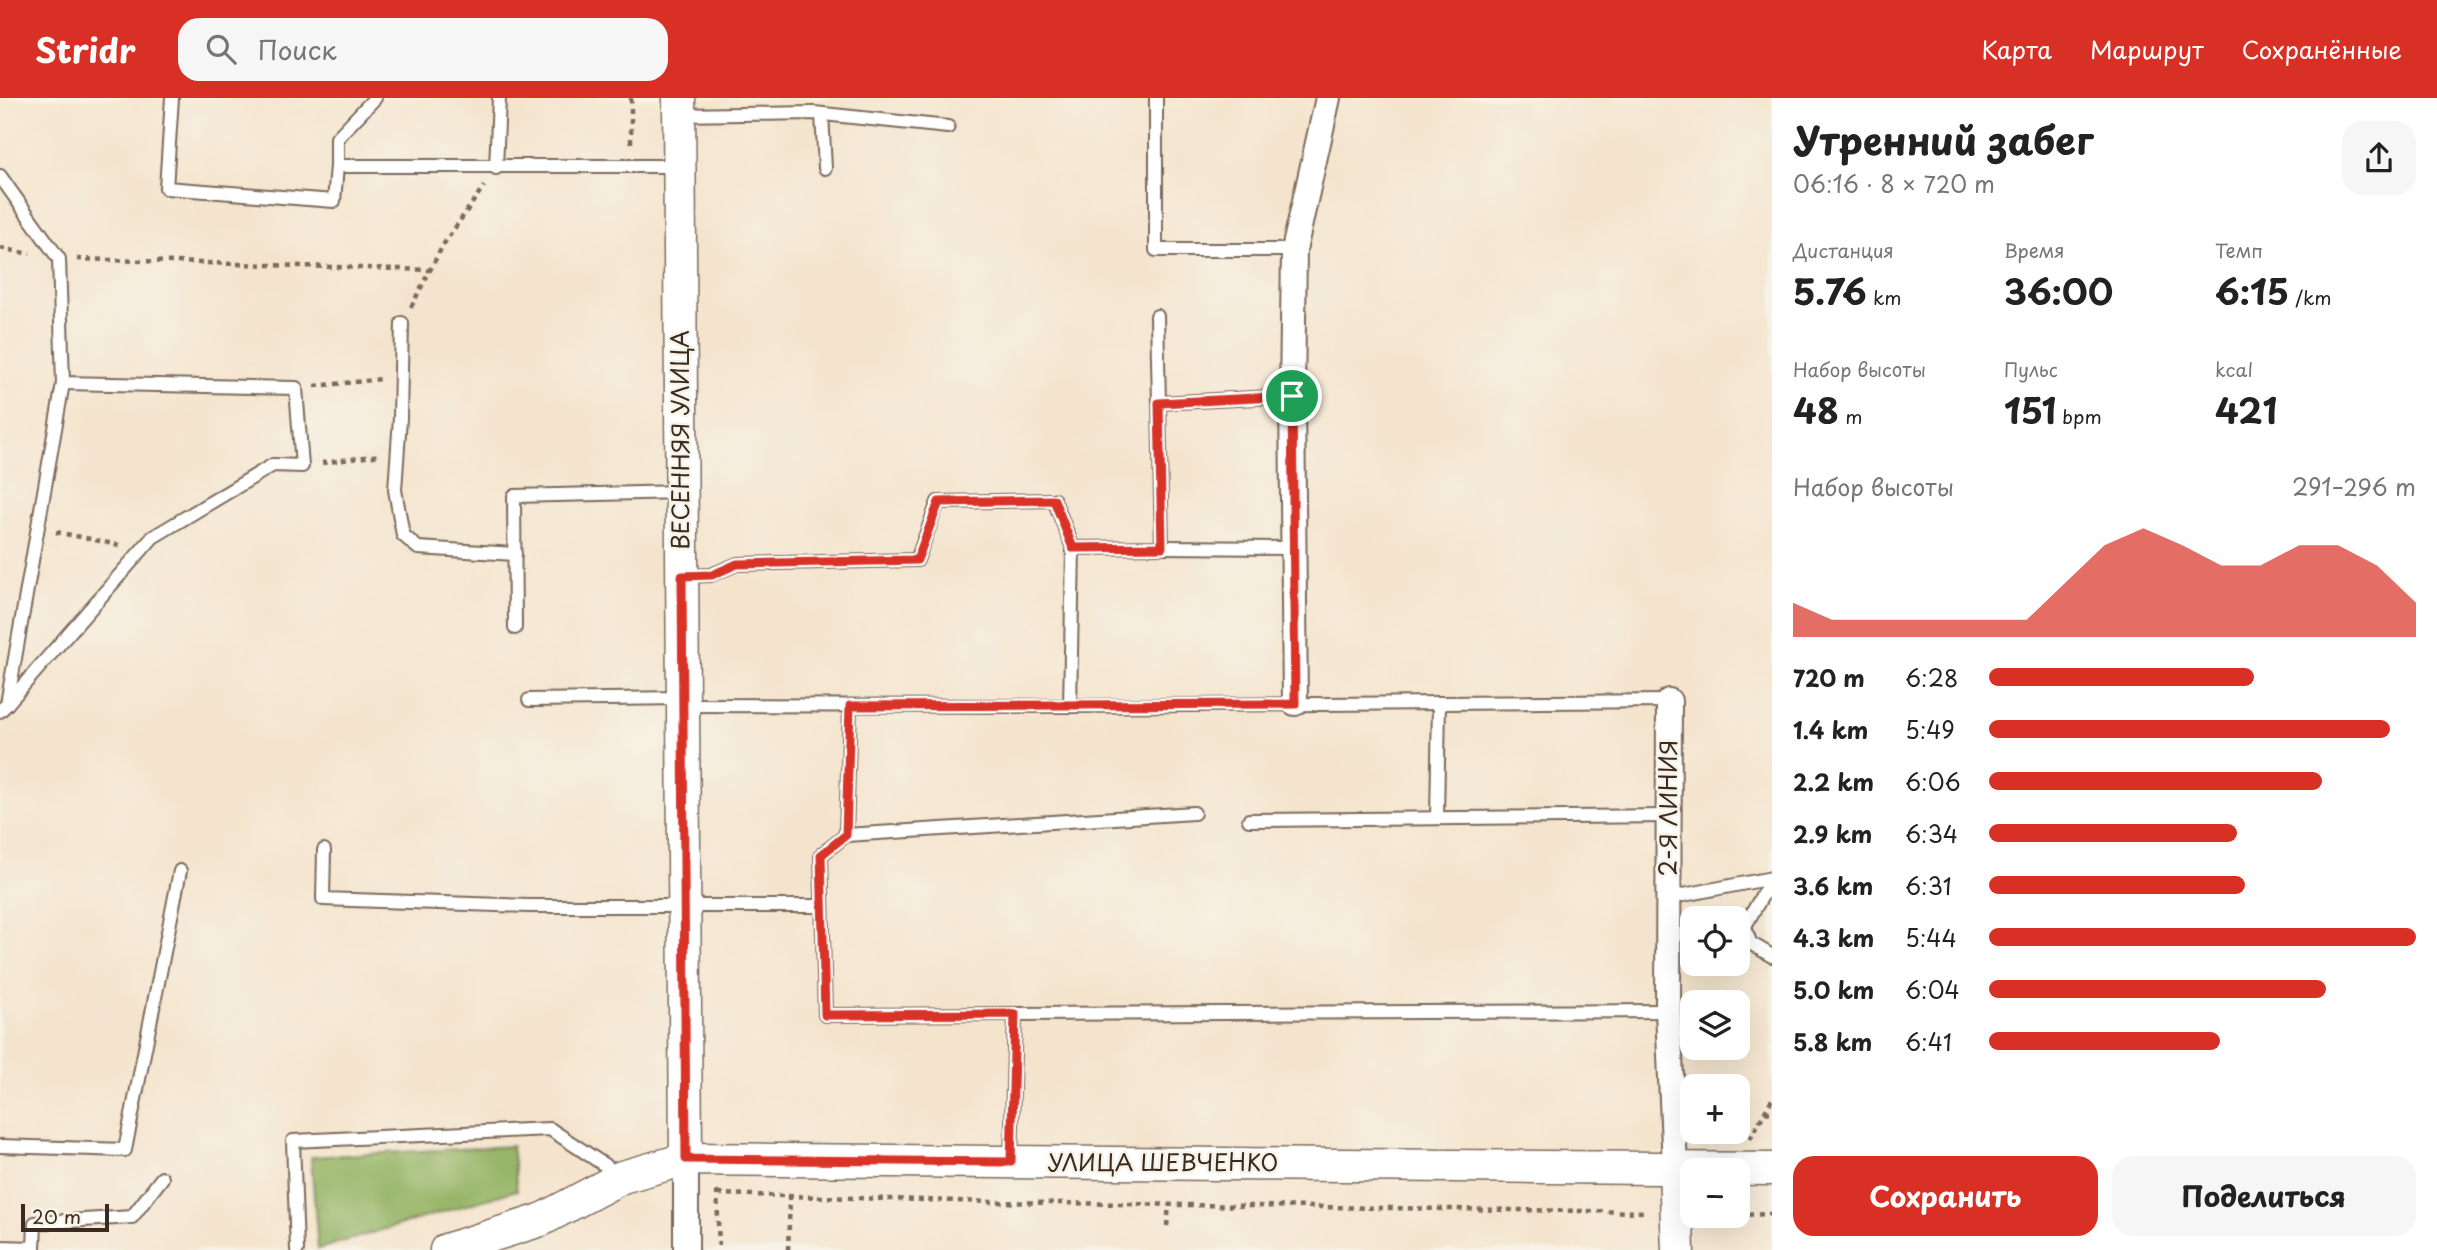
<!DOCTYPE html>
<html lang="ru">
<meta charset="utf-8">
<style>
:root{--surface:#fff;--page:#f6f6f6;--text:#222;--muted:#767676;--accent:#d93025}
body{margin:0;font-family:"Playpen Sans",sans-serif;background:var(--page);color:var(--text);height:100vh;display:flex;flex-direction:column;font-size:26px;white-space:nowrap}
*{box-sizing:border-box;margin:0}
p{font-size:23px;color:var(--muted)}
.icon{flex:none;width:38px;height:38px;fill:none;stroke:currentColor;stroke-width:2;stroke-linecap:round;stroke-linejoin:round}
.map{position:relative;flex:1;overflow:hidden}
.panel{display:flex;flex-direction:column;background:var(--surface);width:665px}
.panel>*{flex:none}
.tools{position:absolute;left:1680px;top:808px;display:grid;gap:14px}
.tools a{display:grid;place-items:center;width:70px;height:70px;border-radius:14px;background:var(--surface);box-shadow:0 7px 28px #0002;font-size:35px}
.scale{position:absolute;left:21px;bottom:18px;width:88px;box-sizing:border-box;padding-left:7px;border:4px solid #3b2a1e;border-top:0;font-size:19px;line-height:24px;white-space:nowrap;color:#3b2a1e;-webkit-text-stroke:5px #f7f3e8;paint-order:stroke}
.pin{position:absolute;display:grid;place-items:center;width:60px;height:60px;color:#fff;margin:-30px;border:4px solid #fff;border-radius:50%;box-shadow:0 2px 7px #0007}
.round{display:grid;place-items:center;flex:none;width:74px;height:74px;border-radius:21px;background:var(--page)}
.headline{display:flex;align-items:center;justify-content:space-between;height:119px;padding:0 21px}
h1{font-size:38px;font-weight:700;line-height:52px}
.stats{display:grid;grid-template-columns:repeat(3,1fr);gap:10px;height:119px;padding:7px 21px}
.stats div{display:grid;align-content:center}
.stats b{font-size:35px;font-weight:700}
.stats small{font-size:19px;font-weight:400}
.stats p{font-size:19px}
.chart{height:196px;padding:14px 21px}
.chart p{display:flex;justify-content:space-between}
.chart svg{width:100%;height:126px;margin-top:7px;fill:var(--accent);opacity:.7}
.button{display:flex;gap:14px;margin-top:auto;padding:14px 21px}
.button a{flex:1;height:80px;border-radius:21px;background:var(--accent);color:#fff;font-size:28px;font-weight:700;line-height:80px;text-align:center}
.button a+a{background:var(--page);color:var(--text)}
ul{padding:0 21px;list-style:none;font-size:23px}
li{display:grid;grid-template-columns:112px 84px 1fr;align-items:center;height:52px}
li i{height:18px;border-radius:9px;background:var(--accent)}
header{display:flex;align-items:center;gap:42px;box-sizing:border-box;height:98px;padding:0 35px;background:var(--accent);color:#fff}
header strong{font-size:33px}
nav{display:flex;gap:38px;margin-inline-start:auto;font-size:24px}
.search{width:490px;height:63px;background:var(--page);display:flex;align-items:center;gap:18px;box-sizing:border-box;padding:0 24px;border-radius:21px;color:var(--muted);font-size:26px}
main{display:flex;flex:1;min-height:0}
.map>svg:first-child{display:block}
</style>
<header>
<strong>Stridr</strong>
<div class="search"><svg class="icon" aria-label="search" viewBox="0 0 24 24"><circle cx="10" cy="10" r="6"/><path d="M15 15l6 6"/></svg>Поиск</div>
<nav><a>Карта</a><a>Маршрут</a><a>Сохранённые</a></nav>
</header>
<main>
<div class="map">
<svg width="1772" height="1152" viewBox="0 0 1772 1152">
<rect width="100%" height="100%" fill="#f7f3e8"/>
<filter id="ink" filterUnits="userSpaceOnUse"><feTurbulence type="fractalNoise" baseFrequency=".0143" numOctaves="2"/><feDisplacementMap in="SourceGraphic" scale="14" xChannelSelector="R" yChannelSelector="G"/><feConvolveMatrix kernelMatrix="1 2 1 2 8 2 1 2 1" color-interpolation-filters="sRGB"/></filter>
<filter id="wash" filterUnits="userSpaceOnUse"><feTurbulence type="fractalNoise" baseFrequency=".00686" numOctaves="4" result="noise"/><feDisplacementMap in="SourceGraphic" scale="28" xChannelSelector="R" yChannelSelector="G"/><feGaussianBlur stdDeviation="1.57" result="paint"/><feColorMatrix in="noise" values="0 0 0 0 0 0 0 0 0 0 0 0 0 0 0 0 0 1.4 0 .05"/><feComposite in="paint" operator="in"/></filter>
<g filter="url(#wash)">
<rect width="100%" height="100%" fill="#f4e4cd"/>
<!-- forest -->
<polygon fill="#97b567" stroke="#697042" stroke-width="2" points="512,1048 517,1092 318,1151 311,1059"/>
</g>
<g filter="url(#ink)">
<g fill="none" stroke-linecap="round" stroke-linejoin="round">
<!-- service casing -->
<g stroke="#7c6b5b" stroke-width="16">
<g id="service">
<polyline points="172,0 166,90 334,103 337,68 337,40 375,0"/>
<polyline points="1156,0 1156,152 1294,152"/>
<polyline points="822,16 825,70"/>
<polyline points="679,17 814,15 948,29"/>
<polyline points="337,68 679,68"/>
<polyline points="496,70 499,0"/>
<polyline points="0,78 59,161 63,285 296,290 302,368 273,367 153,439 7,606"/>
<polyline points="1157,218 1159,305 1292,298"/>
<polyline points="402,225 400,320 395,392 403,437 418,450 515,456"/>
<polyline points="1162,449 1293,450"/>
<polyline points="684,478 711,477 737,466 917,462 938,404 1054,402 1073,450"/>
<polyline points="515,530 514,398 682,394"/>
<polyline points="529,602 683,600"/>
<polyline points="683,607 1070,608 1669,603"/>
<polyline points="850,608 846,737 821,757 825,917 1015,916"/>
<polyline points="1070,608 1073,450 1162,449 1159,305"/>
<polyline points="0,613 7,606 63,285"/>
<polyline points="1437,720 1439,605"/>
<polyline points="1249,722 1669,718"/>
<polyline points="846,737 1194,715"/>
<polyline points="324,752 323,801 529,808 822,808"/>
<polyline points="1772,780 1745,828 1750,845 1772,858"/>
<polyline points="1668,800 1772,780"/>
<polyline points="0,1048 125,1052 180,773"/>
<polyline points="1011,1064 1015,916 1668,913"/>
<polyline points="0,1149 34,1150 35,1125 132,1119 162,1080"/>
<polyline points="297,1152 293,1043 550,1031 621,1078"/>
</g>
</g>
<!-- minor casing -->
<g stroke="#7c6b5b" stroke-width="28">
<g id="minor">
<polyline points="1669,603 1668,913 1675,1069"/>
<polyline points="1295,605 1292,298 1294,152 1328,0"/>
<polyline points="686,1152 686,1061"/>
</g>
</g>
<!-- tertiary casing -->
<g stroke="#7c6b5b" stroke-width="35">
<g id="tertiary">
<polyline points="679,0 686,1061"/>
<polyline points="1675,1069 1678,1152"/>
<polyline points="446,1152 541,1122 622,1079 686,1061 1772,1071"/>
</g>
</g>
<!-- path -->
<g stroke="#7c6b5b" stroke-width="4.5" stroke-dasharray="5 5" stroke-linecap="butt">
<polyline points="631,0 631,48"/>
<polyline points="0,150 30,156"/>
<polyline points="77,161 430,172"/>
<polyline points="411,209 443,147 484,88"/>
<polyline points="315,288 383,281"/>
<polyline points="322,365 380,357"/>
<polyline points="56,434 119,447"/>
<polyline points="1765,1014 1772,1015"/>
<polyline points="1750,1041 1772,1001"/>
<polyline points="717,1093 719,1152"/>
<polyline points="718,1096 992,1104 1647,1114"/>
<polyline points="1738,1117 1772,1116"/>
<polyline points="1167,1128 1169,1107"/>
<polyline points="788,1152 790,1098"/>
</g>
<!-- service -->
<use href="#service" stroke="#fff" stroke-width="12"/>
<!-- minor -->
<use href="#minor" stroke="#fff" stroke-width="24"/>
<!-- tertiary -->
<use href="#tertiary" stroke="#fff" stroke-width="32"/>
</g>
</g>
<g fill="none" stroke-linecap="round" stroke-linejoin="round" filter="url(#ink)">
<!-- route casing -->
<g stroke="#fff" stroke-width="14">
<polygon id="route" points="1292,298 1295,606 850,608 846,737 821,757 825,917 1015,916 1011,1064 686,1061 682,478 712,477 737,466 917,462 939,404 1054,402 1073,450 1162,449 1159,305"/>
</g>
<!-- route -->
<use href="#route" stroke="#d93025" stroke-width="9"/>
</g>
<g text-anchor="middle" stroke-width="5" stroke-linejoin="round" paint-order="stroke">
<!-- street labels -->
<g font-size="23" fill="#3b2a1e" stroke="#f7f3e8">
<text transform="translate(681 342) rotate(-90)" y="8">ВЕСЕННЯЯ УЛИЦА</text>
<text transform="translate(1669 710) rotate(-90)" y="8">2-Я ЛИНИЯ</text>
<text x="1163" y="1073">УЛИЦА ШЕВЧЕНКО</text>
</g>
</g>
</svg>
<div class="tools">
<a><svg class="icon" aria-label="locate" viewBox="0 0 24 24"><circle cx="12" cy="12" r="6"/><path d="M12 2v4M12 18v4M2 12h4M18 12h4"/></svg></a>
<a><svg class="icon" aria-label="layers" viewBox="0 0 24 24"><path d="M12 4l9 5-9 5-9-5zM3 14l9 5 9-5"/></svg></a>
<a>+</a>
<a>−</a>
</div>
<div class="scale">20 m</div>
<div class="pin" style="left:1292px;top:298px;background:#1e9e55"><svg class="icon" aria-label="arrive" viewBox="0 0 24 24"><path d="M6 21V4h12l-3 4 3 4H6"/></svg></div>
</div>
<section class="panel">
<div class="headline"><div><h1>Утренний забег</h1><p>06:16 · 8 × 720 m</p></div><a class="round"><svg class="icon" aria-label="share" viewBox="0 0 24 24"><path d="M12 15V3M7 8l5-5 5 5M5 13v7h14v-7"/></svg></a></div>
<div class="stats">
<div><p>Дистанция</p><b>5.76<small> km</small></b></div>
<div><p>Время</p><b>36:00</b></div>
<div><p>Темп</p><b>6:15<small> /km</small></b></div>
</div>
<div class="stats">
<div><p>Набор высоты</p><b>48<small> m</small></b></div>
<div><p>Пульс</p><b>151<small> bpm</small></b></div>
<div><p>kcal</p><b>421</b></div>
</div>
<div class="chart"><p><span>Набор высоты</span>291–296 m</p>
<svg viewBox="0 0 160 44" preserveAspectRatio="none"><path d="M0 44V32L10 38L20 38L30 38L40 38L50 38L60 38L70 25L80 12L90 6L100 12L110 19L120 19L130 12L140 12L150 19L160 32V44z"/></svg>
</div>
<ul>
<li><b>720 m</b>6:28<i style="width:62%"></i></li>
<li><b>1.4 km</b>5:49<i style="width:94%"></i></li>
<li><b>2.2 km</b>6:06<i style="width:78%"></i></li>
<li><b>2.9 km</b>6:34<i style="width:58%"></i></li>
<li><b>3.6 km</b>6:31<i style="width:60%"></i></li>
<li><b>4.3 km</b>5:44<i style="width:100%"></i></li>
<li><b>5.0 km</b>6:04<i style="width:79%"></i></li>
<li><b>5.8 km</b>6:41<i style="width:54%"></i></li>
</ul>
<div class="button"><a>Сохранить</a><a>Поделиться</a></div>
</section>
</main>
